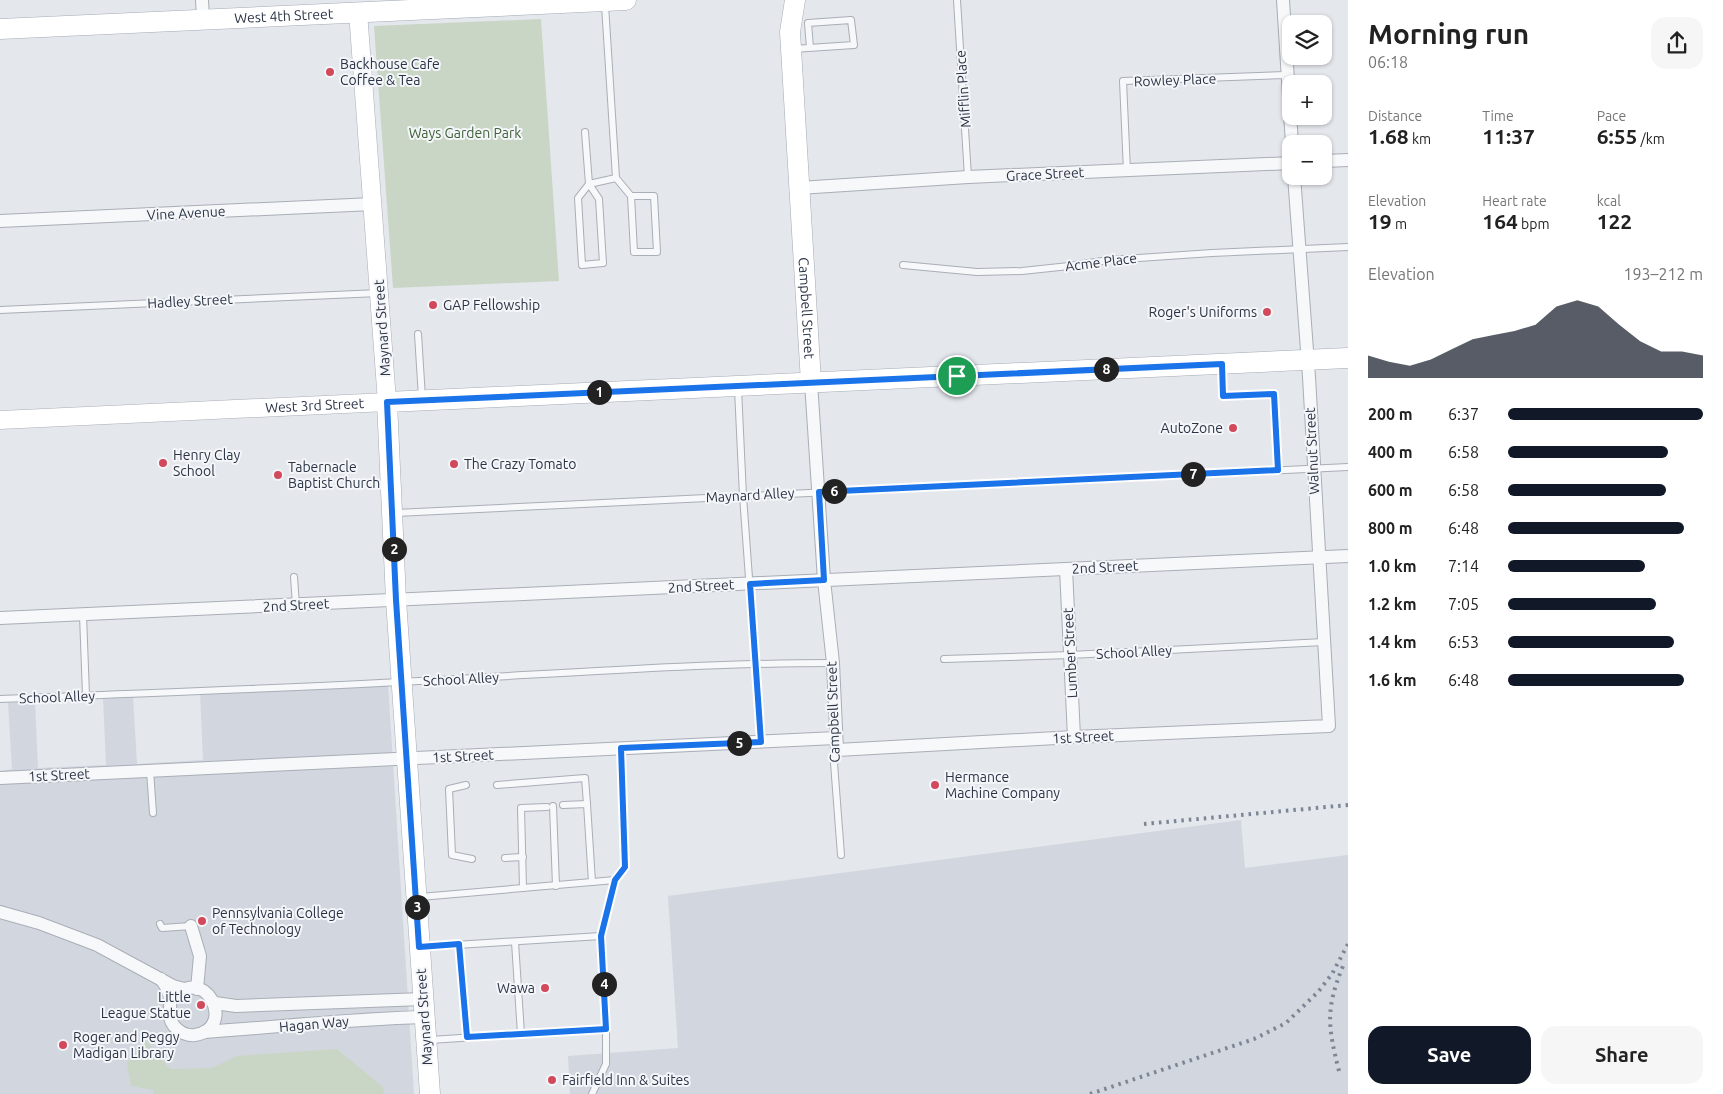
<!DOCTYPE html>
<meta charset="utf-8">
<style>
:root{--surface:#fff;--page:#f6f6f6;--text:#222;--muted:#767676;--accent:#111827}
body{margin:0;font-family:Ubuntu,sans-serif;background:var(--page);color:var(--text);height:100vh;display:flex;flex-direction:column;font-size:19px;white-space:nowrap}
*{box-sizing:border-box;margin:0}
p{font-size:16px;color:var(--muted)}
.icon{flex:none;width:28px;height:28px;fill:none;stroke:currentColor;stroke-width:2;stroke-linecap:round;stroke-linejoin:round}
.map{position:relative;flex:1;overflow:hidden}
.side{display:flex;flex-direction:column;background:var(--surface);width:375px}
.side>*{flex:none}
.controls{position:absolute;left:1282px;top:15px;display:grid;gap:10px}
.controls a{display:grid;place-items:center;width:50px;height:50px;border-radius:10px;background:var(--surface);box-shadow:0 1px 4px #0004;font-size:25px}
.pin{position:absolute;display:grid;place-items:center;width:42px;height:42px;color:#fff;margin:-21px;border:2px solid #fff;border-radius:50%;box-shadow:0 1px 5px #0007}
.km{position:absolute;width:25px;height:25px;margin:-12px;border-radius:50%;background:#222;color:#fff;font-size:14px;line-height:25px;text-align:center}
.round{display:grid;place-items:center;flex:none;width:52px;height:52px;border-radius:15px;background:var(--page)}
.overview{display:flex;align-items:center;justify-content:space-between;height:85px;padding:0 20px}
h1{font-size:28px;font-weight:700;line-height:38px}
.stats{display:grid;grid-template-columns:repeat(3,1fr);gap:8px;height:85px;padding:5px 20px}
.stats div{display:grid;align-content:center}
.stats b{font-size:21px;font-weight:700}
.stats small{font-size:14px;font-weight:400}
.stats p{font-size:14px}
.chart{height:140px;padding:10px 20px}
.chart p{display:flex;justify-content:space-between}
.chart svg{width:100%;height:90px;margin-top:5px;fill:var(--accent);opacity:.7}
.button{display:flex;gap:10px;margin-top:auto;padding:10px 20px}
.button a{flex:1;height:58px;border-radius:15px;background:var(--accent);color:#fff;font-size:20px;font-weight:700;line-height:58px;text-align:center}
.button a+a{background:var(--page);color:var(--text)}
ul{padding:0 20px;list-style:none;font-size:16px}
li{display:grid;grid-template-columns:80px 60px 1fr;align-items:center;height:38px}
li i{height:12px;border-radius:6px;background:var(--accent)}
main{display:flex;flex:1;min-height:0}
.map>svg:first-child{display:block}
</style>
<main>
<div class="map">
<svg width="1348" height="1094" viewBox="0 0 1348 1094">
<rect width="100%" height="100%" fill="#e4e7ec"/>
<!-- built -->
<g fill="#d2d6de">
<polygon points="388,684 414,1094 0,1094 0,771 12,769 8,703 35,701 38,768 106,765 103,698 133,697 137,764 203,760 200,691"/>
<polygon points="1241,820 1245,868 1348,855 1348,1094 570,1094 568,1056 678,1048 668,896"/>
</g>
<!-- green -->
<g fill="#c9d6c5">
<polygon points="541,19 559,281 393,288 374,26"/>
<polygon points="146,1041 170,1069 212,1068 237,1056 337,1049 383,1087 384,1094 153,1094 153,1090 131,1086 127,1063"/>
</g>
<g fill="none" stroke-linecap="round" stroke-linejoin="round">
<!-- lane casing -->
<g stroke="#a9aeb7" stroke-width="8">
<g id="lane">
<polyline points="957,0 968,177"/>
<polyline points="605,5 616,178 631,196 634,252 657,252 654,196 631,196"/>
<polyline points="793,49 854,45 851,20 808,23 810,48"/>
<polyline points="585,132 589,184 616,178"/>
<polyline points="1127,171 1123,81 1287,75"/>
<polygon points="589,184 599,199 603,263 582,265 578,198"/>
<polyline points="903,265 977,272 1022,271 1069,266 1109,260 1212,253 1348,247"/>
<polyline points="0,310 379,293"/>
<polyline points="418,334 422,398"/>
<polyline points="1222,365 1223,396 1273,394 1278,470"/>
<polyline points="738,389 743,496 761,742"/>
<polyline points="396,513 1348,467"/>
<polyline points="294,577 296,605"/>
<polyline points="83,615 86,695"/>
<polyline points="944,659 1070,655 1324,642"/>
<path d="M0,699C139,693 279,689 418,681C556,674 694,663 833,663"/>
<polyline points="837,750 834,763 841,855"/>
<polyline points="150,771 153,813"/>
<polyline points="466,785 449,789 452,855 472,859"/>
<polyline points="497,785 585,778 587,804"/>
<polyline points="563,805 587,804 592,882"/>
<polyline points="553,806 556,886"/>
<polyline points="505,858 523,857"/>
<polyline points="523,888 521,808 547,807"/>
<polyline points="420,897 615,880 625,867 621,748"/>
<polyline points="160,924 162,928 191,926"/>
<polyline points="515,942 521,1034 606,1029"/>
<polyline points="459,944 467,1037"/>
<polyline points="423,947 601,936"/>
<polyline points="430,1040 521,1034"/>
<polyline points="592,1094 606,1064 606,1033 601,936 615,880"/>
</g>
</g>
<!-- street casing -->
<g stroke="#a9aeb7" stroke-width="14">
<g id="street">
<polyline points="202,0 203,19"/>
<polyline points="1283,0 1292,144"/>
<polyline points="1324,161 1348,160"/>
<polyline points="799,188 968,177 1291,163"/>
<polyline points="0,221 373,204"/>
<polyline points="811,382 824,580 833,663 837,750 1074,737 1329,726 1309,377 1294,176"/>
<polyline points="1066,569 1074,737"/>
<polyline points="0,618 1348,556"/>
<polyline points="0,778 836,738"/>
<polyline points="0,912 39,923 97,945 173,986 184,989"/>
<polyline points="191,926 200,956 197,989"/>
<path d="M161,979C166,986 170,992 170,1001C171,1011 167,1017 174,1026C179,1032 187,1036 195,1035C239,1028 203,959 171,1001"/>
<polyline points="215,1003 236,1006 423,999"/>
<path d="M204,1032C277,1027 351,1019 424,1017"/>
</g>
</g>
<!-- secondary casing -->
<g stroke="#a9aeb7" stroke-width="19">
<g id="secondary">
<path id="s1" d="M0,420L387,402L358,12"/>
</g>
</g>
<!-- primary casing -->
<g stroke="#a3abb8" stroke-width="21">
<g id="primary">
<path id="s2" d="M795,0L790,32L811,382"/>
<path id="s3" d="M0,29L626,0"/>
<polyline points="430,1094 396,600 387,402 1348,358"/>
</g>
</g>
<!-- lane -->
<use href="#lane" stroke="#f7f8fa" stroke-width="6"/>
<!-- street -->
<use href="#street" stroke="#f7f8fa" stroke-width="12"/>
<!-- secondary -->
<use href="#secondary" stroke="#fff" stroke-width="18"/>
<!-- primary -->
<use href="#primary" stroke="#fff" stroke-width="20"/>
<!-- rail -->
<g stroke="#7d8696" stroke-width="4" stroke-dasharray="2.5 5" stroke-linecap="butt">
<polyline points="1144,824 1348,805"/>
<path d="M1339,1071C1328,1027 1325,1010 1343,966"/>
<polyline points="1090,1094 1254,1039 1286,1023 1318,992 1332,974 1348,944"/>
</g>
</g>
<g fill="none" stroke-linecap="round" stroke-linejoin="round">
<!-- route casing -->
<g stroke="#fff" stroke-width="10">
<polygon id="route" points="1222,364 1223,396 1274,394 1278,470 819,492 824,580 750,584 761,742 621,748 625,867 615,880 601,936 606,1029 467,1037 459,944 419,947 396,600 387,402"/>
</g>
<!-- route -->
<use href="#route" stroke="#1a73e8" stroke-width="6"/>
</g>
<!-- markers -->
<g fill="#d1495b" stroke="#f4f6f9" stroke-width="2">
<circle cx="330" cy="72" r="5"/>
<circle cx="433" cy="305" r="5"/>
<circle cx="1267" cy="312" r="5"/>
<circle cx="1233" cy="428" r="5"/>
<circle cx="163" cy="463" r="5"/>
<circle cx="454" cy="464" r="5"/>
<circle cx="278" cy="475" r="5"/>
<circle cx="935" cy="785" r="5"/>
<circle cx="202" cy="921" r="5"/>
<circle cx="545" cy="988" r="5"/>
<circle cx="201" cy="1005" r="5"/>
<circle cx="63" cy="1045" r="5"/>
<circle cx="552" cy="1080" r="5"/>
</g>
<g text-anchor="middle" stroke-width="4" stroke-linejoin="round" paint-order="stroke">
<!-- street labels -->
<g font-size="14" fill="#2b3445" stroke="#f4f6f9">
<text dy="5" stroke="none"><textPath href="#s3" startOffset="284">West 4th Street</textPath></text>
<text transform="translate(1175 80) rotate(-2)" y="5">Rowley Place</text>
<text transform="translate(963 89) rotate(-94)" y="5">Mifflin Place</text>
<text transform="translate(1045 174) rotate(-3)" y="5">Grace Street</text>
<text transform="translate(186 213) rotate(-3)" y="5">Vine Avenue</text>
<text transform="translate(1101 262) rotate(-7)" y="5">Acme Place</text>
<text transform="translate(190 301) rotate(-3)" y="5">Hadley Street</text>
<text dy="5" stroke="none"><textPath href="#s2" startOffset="309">Campbell Street</textPath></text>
<text transform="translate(382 328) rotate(-94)" y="5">Maynard Street</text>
<text dy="5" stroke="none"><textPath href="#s1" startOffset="315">West 3rd Street</textPath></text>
<text transform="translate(1312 451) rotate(-93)" y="5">Walnut Street</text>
<text transform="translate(750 495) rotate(-3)" y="5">Maynard Alley</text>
<text transform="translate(1105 567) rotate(-3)" y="5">2nd Street</text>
<text transform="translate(701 586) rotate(-3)" y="5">2nd Street</text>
<text transform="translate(296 605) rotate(-3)" y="5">2nd Street</text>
<text transform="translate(1134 652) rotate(-3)" y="5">School Alley</text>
<text transform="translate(1070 653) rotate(-93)" y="5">Lumber Street</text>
<text transform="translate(461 679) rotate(-3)" y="5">School Alley</text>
<text transform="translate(57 697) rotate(-2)" y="5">School Alley</text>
<text transform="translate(833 712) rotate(-92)" y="5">Campbell Street</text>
<text transform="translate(1083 737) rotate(-3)" y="5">1st Street</text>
<text transform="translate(463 756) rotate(-3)" y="5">1st Street</text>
<text transform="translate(59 775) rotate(-3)" y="5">1st Street</text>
<text transform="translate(424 1017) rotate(-94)" y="5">Maynard Street</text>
<text transform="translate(314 1024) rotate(-5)" y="5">Hagan Way</text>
</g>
<!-- poi labels -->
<g font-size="14" fill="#2b3445" stroke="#f4f6f9" text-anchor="start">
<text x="340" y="69">Backhouse Cafe<tspan x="340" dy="16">Coffee &amp; Tea</tspan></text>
<text x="443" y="310">GAP Fellowship</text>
<text x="1257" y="317" text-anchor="end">Roger's Uniforms</text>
<text x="1223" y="433" text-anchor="end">AutoZone</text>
<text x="173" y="460">Henry Clay<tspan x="173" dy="16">School</tspan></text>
<text x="464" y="469">The Crazy Tomato</text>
<text x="288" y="472">Tabernacle<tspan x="288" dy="16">Baptist Church</tspan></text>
<text x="945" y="782">Hermance<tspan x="945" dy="16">Machine Company</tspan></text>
<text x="212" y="918">Pennsylvania College<tspan x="212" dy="16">of Technology</tspan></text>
<text x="535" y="993" text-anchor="end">Wawa</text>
<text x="191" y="1002" text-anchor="end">Little<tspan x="191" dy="16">League Statue</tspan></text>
<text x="73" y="1042">Roger and Peggy<tspan x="73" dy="16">Madigan Library</tspan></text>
<text x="562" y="1085">Fairfield Inn &amp; Suites</text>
</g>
<!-- park labels -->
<g font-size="14" fill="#3f6138" stroke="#f4f6f9">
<text x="465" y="138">Ways Garden Park</text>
</g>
</g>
</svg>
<div class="controls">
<a><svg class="icon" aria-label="layers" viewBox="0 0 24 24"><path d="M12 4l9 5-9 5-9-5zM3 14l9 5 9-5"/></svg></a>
<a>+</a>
<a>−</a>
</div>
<div class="pin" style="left:957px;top:376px;background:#1e9e55"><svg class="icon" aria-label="arrive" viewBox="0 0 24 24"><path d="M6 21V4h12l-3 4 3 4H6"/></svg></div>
<b class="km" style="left:599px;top:392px">1</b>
<b class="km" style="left:394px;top:549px">2</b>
<b class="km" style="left:417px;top:907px">3</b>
<b class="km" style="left:604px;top:984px">4</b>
<b class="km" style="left:739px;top:743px">5</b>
<b class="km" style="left:834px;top:491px">6</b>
<b class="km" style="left:1193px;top:474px">7</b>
<b class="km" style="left:1106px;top:369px">8</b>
</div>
<section class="side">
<div class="overview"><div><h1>Morning run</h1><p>06:18</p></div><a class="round"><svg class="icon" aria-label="share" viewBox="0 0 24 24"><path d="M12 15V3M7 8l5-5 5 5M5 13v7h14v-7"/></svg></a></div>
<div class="stats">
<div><p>Distance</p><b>1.68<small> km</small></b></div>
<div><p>Time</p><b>11:37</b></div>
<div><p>Pace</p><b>6:55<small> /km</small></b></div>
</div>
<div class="stats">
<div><p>Elevation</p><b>19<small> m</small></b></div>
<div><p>Heart rate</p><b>164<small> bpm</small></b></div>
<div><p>kcal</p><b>122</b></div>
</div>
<div class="chart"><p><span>Elevation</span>193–212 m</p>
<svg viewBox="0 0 160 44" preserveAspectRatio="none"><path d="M0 44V33L10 36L20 38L30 35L40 30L50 25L60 23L70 21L80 18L90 9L100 6L110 9L120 18L130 26L140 31L150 31L160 33V44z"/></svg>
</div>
<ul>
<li><b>200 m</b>6:37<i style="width:100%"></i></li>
<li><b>400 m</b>6:58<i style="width:82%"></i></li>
<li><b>600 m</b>6:58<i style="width:81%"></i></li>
<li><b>800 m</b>6:48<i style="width:90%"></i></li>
<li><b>1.0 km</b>7:14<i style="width:70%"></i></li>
<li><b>1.2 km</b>7:05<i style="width:76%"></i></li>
<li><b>1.4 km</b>6:53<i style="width:85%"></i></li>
<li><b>1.6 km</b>6:48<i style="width:90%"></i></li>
</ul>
<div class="button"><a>Save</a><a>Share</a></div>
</section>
</main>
